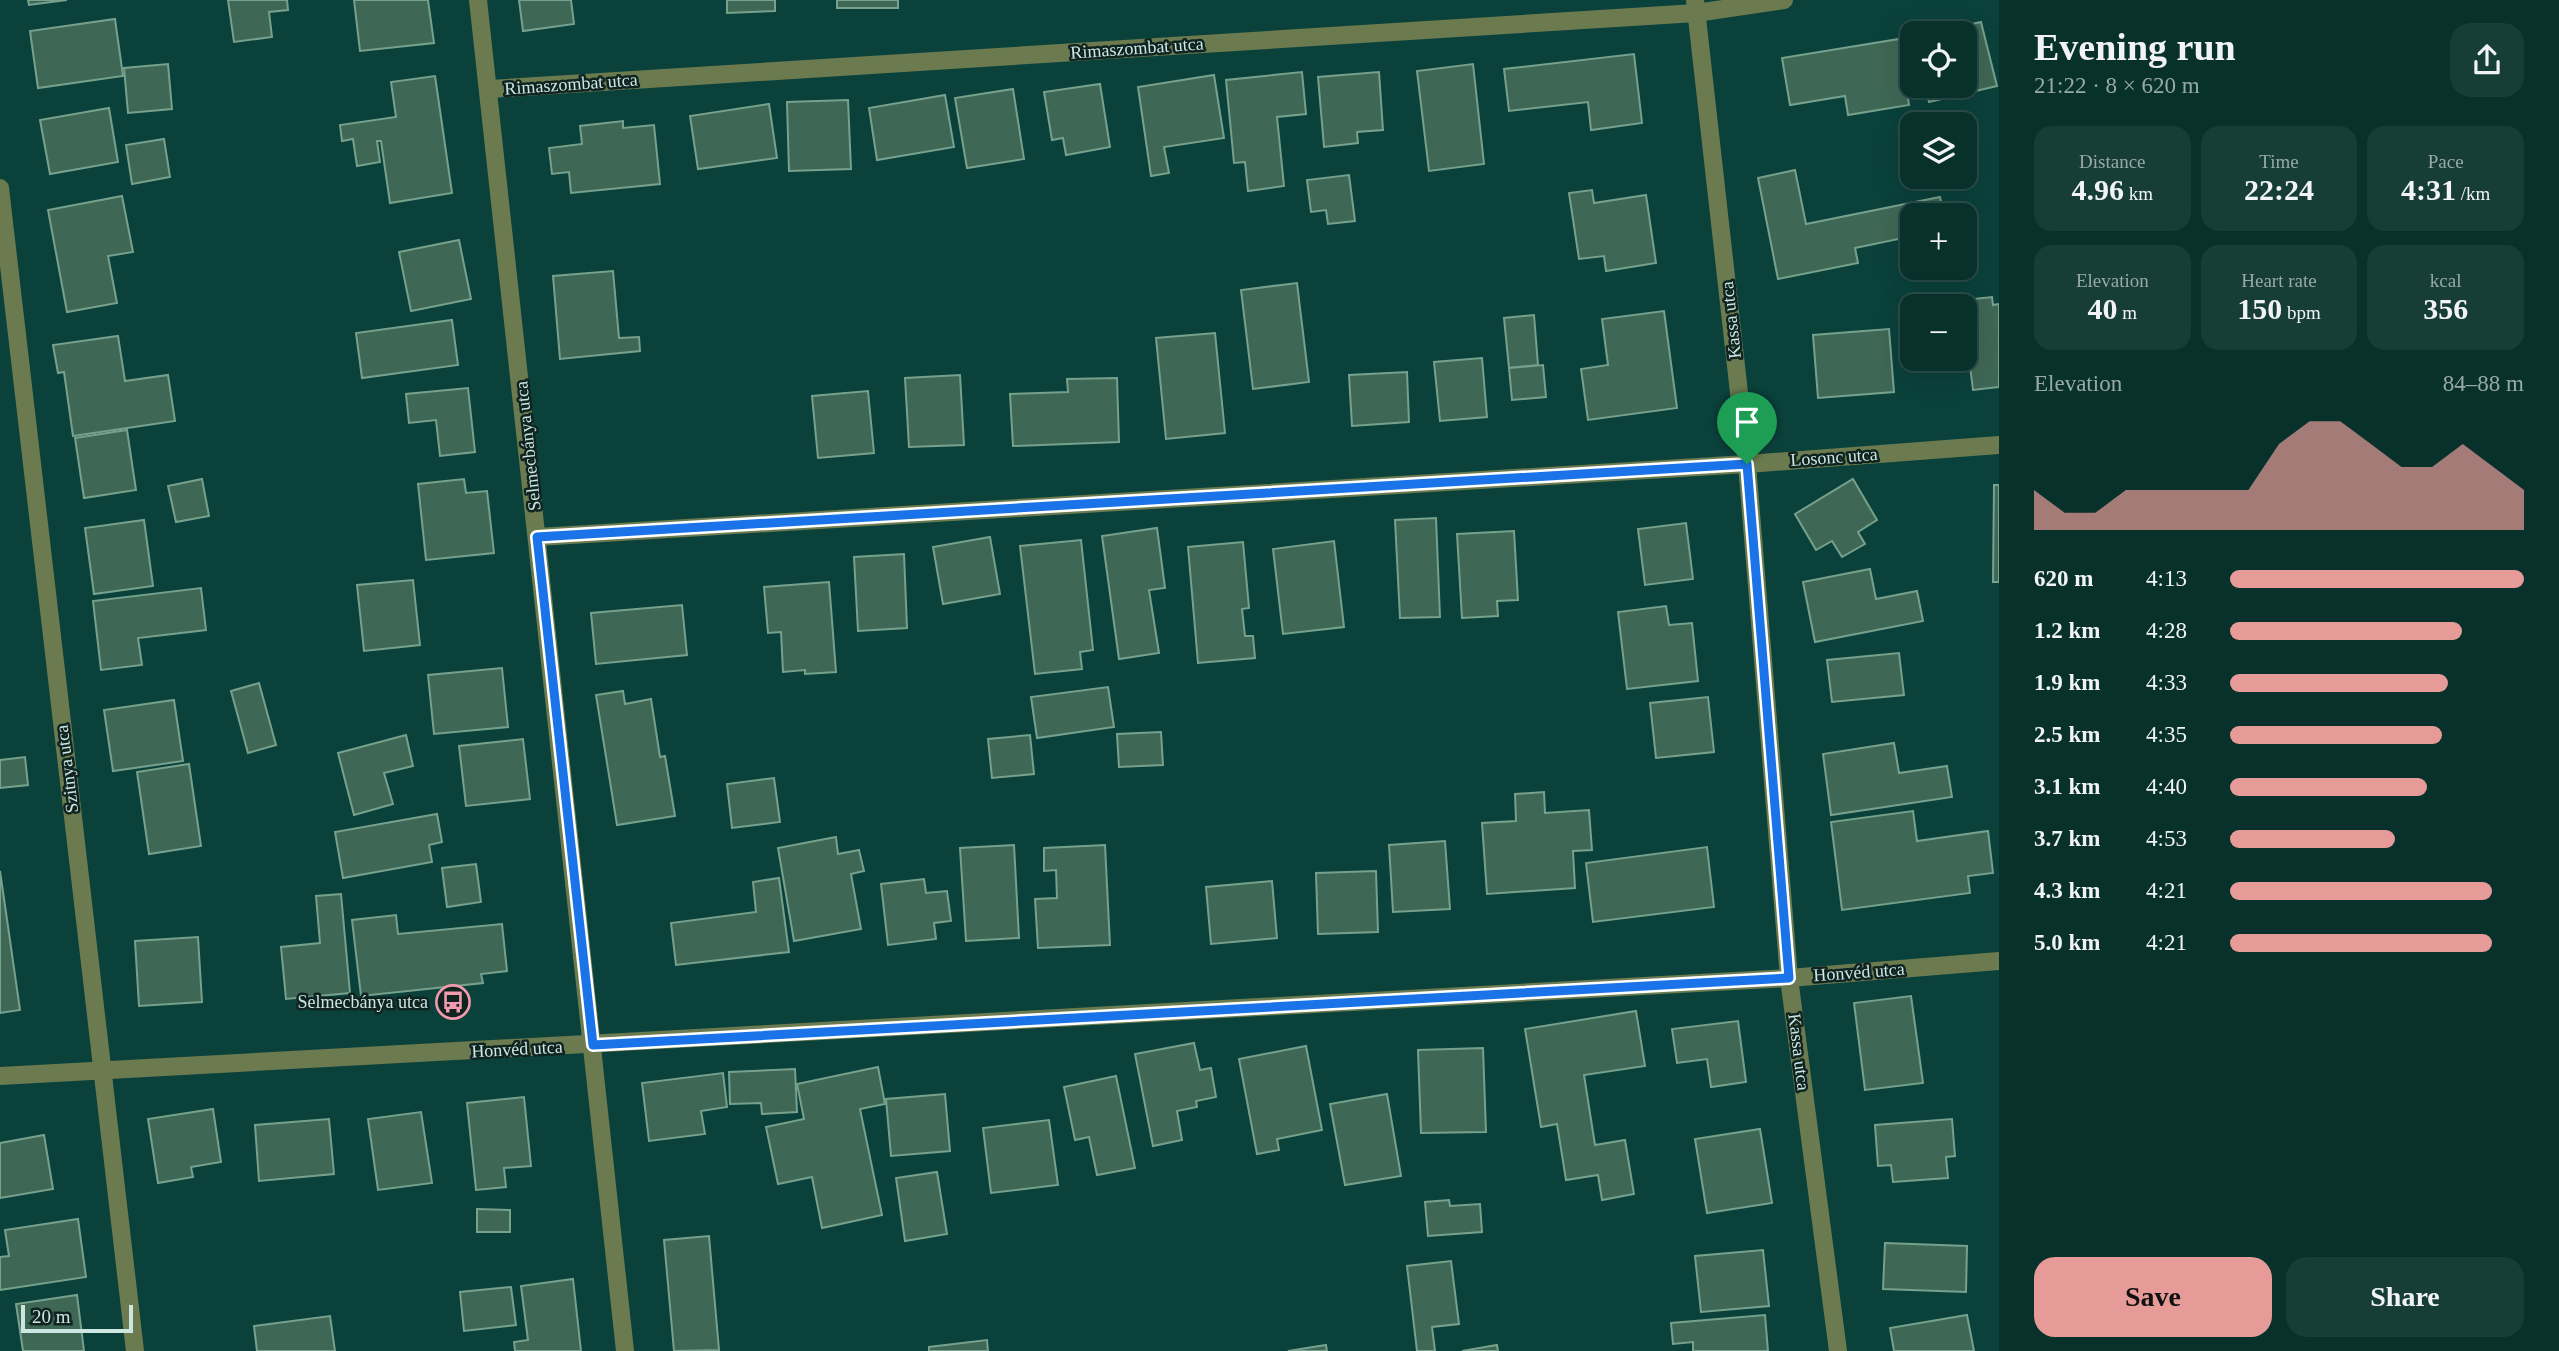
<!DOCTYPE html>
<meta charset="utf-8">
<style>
:root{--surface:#08312c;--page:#163d38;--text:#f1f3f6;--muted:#98a9a9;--line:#294c48;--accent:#e69b98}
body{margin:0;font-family:Georgia,serif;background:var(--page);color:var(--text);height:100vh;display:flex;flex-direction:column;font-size:26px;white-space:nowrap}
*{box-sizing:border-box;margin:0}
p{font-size:23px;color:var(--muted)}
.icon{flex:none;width:38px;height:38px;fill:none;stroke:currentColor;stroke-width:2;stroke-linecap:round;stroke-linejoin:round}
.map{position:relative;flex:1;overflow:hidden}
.panel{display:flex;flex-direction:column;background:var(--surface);width:560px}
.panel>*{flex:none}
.buttons{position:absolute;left:1900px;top:21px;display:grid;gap:14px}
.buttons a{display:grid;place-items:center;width:77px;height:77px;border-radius:14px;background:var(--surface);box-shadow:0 7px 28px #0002,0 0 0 2px var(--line);font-size:35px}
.scale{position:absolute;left:21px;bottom:18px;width:112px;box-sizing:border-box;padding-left:7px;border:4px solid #cce6e1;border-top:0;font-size:19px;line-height:24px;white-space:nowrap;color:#cce6e1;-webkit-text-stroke:5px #0f2320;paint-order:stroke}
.pin{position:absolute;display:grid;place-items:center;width:60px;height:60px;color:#fff;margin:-72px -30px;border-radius:50% 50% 50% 0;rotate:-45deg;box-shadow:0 0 7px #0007}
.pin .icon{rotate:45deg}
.round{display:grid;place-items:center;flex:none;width:74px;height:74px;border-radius:21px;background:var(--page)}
.headline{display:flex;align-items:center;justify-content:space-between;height:119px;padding:0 35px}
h1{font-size:38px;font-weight:600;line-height:52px}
.metrics{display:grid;grid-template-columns:repeat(3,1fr);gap:10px;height:119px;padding:7px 35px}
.metrics div{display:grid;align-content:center;border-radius:18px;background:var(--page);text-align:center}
.metrics b{font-size:30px;font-weight:600}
.metrics small{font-size:19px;font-weight:400}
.metrics p{font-size:19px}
.chart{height:196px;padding:14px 35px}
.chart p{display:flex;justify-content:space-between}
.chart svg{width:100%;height:126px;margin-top:7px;fill:var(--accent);opacity:.7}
.primary-button{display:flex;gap:14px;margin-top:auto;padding:14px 35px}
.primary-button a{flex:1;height:80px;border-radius:21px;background:var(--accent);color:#111;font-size:28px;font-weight:600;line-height:80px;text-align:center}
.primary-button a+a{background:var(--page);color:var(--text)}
ul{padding:0 35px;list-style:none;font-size:23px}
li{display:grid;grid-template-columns:112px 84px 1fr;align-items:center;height:52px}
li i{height:18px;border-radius:9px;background:var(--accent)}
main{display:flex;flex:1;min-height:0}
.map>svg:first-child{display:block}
</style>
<main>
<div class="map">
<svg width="1999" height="1351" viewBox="0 0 1999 1351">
<rect width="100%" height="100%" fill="#0b413b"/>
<!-- building -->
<g fill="#3f6755" stroke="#76a18d" stroke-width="2">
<polygon points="28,0 67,0 29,5"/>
<polygon points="228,0 287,0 288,10 269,12 272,37 234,42"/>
<polygon points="354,0 428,0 434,43 360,51"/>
<polygon points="519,0 571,0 574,24 523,31"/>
<polygon points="727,0 775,0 775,11 727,13"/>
<rect x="837" y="0" width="61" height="8"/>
<polygon points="115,19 123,76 38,88 30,31"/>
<polygon points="1981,22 1997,86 1929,102 1925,86 1965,86 1965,33 1931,33"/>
<polygon points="1899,39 1909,105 1848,115 1845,96 1790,105 1782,58"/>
<polygon points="1634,54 1642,123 1591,130 1588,102 1509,111 1504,69"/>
<polygon points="168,64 172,109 128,113 124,68"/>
<polygon points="1473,64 1484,164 1429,171 1417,71"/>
<polygon points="1302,72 1306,114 1277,117 1284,186 1248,191 1245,162 1234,163 1226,80"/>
<polygon points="1379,72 1383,130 1357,132 1358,143 1324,147 1318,77"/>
<polygon points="1214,75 1224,138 1164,147 1169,173 1151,176 1138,87"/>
<polygon points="435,76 452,193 390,203 381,141 377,141 380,162 357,166 353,139 342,141 340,125 396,117 391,82"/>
<polygon points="1100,84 1110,147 1066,155 1063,138 1052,140 1044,92"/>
<polygon points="1013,89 1024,159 967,168 955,98"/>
<polygon points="945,95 954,147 877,160 869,108"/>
<polygon points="848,100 851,169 789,171 787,102"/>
<polygon points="769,104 777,158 698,169 690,116"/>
<polygon points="109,108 118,162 50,174 40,120"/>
<polygon points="623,121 623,128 654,125 660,184 571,193 569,172 552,174 549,148 582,144 580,126"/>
<polygon points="164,139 170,177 132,184 126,145"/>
<polygon points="1795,170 1806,224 1940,197 1944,215 1913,215 1913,236 1855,248 1858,263 1778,279 1758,178"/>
<polygon points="1349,175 1355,221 1328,224 1326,210 1311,212 1307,180"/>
<polygon points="1592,190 1594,203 1646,195 1656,263 1606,271 1604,256 1579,259 1569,193"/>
<polygon points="122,196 133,252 108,256 117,303 67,312 48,210"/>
<polygon points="459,240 471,299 411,311 399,252"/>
<polygon points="613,271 619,338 639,337 640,351 560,359 553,276"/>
<polygon points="1297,283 1309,382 1253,389 1241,290"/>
<polygon points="1992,297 1993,305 1999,304 1999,387 1973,390 1967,343 1965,343 1965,306 1945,306 1945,302"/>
<polygon points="1664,311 1677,408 1588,420 1581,369 1608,365 1602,319"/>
<polygon points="1534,315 1538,365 1509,368 1504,318"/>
<polygon points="452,320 458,365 362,378 356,333"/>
<polygon points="1889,329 1894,392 1818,398 1813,335"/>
<polygon points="1215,333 1225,433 1166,439 1156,338"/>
<polygon points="118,336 125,381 168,375 175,421 73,436 64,372 58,373 53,345"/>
<polygon points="1482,358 1487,417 1440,421 1434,362"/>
<polygon points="1543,365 1546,397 1512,400 1509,368"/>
<polygon points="1407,372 1409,422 1352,426 1349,375"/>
<polygon points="960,375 964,445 909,447 905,378"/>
<polygon points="1117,378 1119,442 1013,446 1010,394 1068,392 1067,379"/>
<polygon points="468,388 475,452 440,456 436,420 409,423 406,394"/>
<polygon points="868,391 874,453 818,458 812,396"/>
<polygon points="127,430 136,490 84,498 75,438"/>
<polygon points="202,479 209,516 176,522 168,486"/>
<polygon points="464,479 466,493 487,491 494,553 426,560 418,484"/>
<polygon points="1853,479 1877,520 1858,532 1865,544 1842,557 1832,541 1816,550 1795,514"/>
<polygon points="1994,485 1999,485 1999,582 1993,582"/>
<polygon points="1436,518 1440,617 1400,618 1395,520"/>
<polygon points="144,520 153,586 94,594 85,528"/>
<polygon points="1686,523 1693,579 1645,585 1638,529"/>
<polygon points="1157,528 1165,588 1149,590 1159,653 1119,659 1102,536"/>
<polygon points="1514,531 1518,600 1497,601 1498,616 1462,618 1457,534"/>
<polygon points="990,537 1000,594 943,604 933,547"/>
<polygon points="1081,540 1093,650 1080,652 1082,669 1035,674 1020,546"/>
<polygon points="1334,541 1344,627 1283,634 1273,549"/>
<polygon points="1243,542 1249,608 1242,609 1245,636 1253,636 1255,658 1198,663 1188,547"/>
<polygon points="904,554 907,628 858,631 854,557"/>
<polygon points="1870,569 1876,599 1917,591 1923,621 1815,642 1803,582"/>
<polygon points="413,580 420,645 364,651 357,585"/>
<polygon points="829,582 836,672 805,674 805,670 783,672 781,632 768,633 764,587"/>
<polygon points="201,588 206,630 138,638 142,665 101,670 93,601"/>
<polygon points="682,605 687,655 596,664 591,613"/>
<polygon points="1666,606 1669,625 1692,623 1698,681 1627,689 1618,612"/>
<polygon points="1899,653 1904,695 1832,702 1827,660"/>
<polygon points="502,668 508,727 434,734 428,675"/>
<polygon points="259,683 276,745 248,753 231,691"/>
<polygon points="1108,687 1114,727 1037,738 1031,697"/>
<polygon points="623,691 625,704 651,699 660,757 665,756 675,816 617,825 596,695"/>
<polygon points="1708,697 1714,752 1656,758 1650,703"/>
<polygon points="174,700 183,761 113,771 104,710"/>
<polygon points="1161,732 1163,765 1119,767 1117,734"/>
<polygon points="406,735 413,766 384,773 393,804 354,815 338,753"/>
<polygon points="1030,735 1034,774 992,778 988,739"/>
<polygon points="523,739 530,799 466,806 459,746"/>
<polygon points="1894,743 1899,773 1947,766 1952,797 1831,815 1823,754"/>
<polygon points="25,757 28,785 0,788 0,760"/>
<polygon points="189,764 201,846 149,854 137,772"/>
<polygon points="774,778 780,822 732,828 727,784"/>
<polygon points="1544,792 1545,813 1589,810 1592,850 1573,851 1575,888 1487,894 1482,823 1516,821 1515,794"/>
<polygon points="1913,811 1917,841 1988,831 1993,873 1968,876 1970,893 1842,910 1831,822"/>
<polygon points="437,814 442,842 429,845 432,862 343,878 335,832"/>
<polygon points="836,837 838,854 859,850 864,871 851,874 861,929 794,941 778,848"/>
<polygon points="1445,841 1450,909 1393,912 1389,845"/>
<polygon points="1014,845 1019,938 966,941 960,848"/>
<polygon points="1105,845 1110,945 1038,948 1035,899 1057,898 1056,870 1044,871 1044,848"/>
<polygon points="1707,847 1714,907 1593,922 1586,863"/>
<polygon points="476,864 481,902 447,907 442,868"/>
<polygon points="0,871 20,1010 0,1013"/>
<polygon points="1376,871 1378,932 1318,934 1316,873"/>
<polygon points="779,878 789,952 676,965 671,923 756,912 753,882"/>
<polygon points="924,879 926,893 947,891 951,921 934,923 936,939 888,945 881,884"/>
<polygon points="1272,881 1277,938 1211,944 1206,887"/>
<polygon points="341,894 350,993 286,999 281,947 320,943 316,896"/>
<polygon points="396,915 398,934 502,924 507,971 481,974 483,983 361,996 352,920"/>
<polygon points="198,937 202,1002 139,1006 135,941"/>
<polygon points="1911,996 1923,1083 1865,1090 1854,1003"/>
<polygon points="1636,1011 1645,1066 1584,1075 1595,1145 1625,1140 1634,1194 1602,1200 1598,1175 1566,1180 1557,1124 1541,1127 1525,1029"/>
<polygon points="1738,1021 1746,1082 1711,1087 1707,1059 1677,1063 1672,1029"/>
<polygon points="1194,1043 1200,1070 1211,1068 1216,1097 1196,1101 1197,1107 1177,1111 1182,1140 1153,1146 1135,1054"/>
<polygon points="1306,1046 1322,1130 1277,1139 1279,1150 1257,1154 1239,1059"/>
<polygon points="1483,1048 1486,1132 1421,1133 1418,1050"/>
<polygon points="878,1067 885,1104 860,1109 882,1215 822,1228 812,1177 778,1184 766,1127 804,1119 797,1084"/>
<polygon points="795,1069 797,1112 762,1114 761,1103 730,1104 729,1072"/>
<polygon points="723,1073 727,1107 701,1111 705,1134 649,1141 642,1083"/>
<polygon points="1116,1076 1135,1168 1097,1175 1089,1137 1075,1140 1064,1087"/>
<polygon points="945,1094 950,1151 891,1156 886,1099"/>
<polygon points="1387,1094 1401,1176 1345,1185 1330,1104"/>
<polygon points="524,1097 531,1166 504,1168 506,1187 476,1190 467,1103"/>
<polygon points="213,1109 221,1162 191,1167 193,1177 158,1183 148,1119"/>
<polygon points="421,1112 432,1183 378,1190 368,1119"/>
<polygon points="329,1119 334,1174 259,1181 255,1125"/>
<polygon points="1952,1119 1955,1156 1946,1157 1948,1178 1893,1182 1891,1165 1878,1166 1875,1125"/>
<polygon points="1049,1120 1058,1185 991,1193 983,1128"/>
<polygon points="1760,1129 1772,1203 1707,1213 1695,1139"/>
<polygon points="44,1135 53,1189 0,1198 0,1143"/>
<polygon points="937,1172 947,1234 905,1241 896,1178"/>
<polygon points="1449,1200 1450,1206 1480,1204 1482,1232 1428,1236 1425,1202"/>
<polygon points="477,1209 510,1210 510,1232 477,1232"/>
<polygon points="78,1219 86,1277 0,1290 0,1257 9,1256 5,1230"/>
<polygon points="709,1236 719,1350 674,1351 664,1240"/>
<polygon points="1885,1243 1967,1246 1966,1292 1883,1289"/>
<polygon points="1763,1250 1769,1306 1701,1312 1695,1256"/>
<polygon points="1451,1261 1459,1324 1432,1327 1435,1351 1417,1351 1407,1266"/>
<polygon points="573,1279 581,1351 515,1351 514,1342 528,1340 521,1286"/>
<polygon points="511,1287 516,1325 464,1331 460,1292"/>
<polygon points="77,1295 84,1351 23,1351 16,1304"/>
<polygon points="1765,1315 1768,1351 1693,1351 1693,1342 1673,1344 1671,1323"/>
<polygon points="1967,1315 1974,1351 1894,1351 1890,1328"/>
<polygon points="330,1316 335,1351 257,1351 254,1326"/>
<polygon points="987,1340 988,1351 929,1351 929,1347"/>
<polygon points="1326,1345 1327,1351 1288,1351"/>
<polygon points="1497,1345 1498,1351 1462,1351"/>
</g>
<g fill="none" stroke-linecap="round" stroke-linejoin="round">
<!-- minor -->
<g stroke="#6b7b4f" stroke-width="18">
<polyline points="478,0 625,1351"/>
<polyline points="1695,0 1747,464 1789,978 1838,1351"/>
<polyline points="490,89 1696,13 1784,0"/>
<polyline points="0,188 135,1351"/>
<polyline points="538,537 1747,464 1999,445"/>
<polyline points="0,1076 1789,978 1999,961"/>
</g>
</g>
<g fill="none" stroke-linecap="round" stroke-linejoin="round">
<!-- route casing -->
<g stroke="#fff" stroke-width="14">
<polygon id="route" points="1747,464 1789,978 593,1045 537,537"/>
</g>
<!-- route -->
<use href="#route" stroke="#1a73e8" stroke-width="9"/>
</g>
<!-- icons -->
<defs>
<g id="bus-ring" transform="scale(1.75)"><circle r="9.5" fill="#0f2320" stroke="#f29aae" stroke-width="1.5"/><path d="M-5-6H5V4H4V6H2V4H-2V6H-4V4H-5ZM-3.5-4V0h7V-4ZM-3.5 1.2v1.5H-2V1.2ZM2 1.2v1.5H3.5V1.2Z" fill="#f29aae"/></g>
</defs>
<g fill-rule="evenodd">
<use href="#bus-ring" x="453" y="1002"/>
</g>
<g text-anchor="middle" stroke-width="5" stroke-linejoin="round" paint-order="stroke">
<!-- street labels -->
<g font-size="18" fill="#cce6e1" stroke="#0f2320">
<text transform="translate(1137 48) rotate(-4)" y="6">Rimaszombat utca</text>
<text transform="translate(571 84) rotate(-4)" y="6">Rimaszombat utca</text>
<text transform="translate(1731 320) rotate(-96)" y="6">Kassa utca</text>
<text transform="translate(528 446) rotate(-96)" y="6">Selmecbánya utca</text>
<text transform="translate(1834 457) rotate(-4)" y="6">Losonc utca</text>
<text transform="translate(67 769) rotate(-97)" y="6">Szitnya utca</text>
<text transform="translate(1859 972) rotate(-4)" y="6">Honvéd utca</text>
<text transform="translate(517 1049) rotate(-3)" y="6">Honvéd utca</text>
<text transform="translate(1799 1052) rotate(83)" y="6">Kassa utca</text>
</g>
<!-- poi labels -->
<g font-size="18" fill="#cce6e1" stroke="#0f2320" text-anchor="end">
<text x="428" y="1008">Selmecbánya utca</text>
</g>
</g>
</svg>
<div class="buttons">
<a><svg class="icon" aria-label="locate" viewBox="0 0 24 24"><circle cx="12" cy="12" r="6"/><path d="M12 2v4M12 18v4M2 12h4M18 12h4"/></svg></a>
<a><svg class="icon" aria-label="layers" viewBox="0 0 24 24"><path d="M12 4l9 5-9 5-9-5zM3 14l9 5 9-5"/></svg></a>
<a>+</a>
<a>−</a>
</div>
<div class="scale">20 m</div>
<div class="pin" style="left:1747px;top:464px;background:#1e9e55"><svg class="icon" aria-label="arrive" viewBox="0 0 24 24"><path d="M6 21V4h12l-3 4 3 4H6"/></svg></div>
</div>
<section class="panel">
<div class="headline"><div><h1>Evening run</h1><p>21:22 · 8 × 620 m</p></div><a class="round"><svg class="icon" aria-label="share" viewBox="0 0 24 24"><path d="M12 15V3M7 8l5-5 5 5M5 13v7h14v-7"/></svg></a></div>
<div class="metrics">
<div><p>Distance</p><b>4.96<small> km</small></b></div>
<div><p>Time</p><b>22:24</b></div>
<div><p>Pace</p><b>4:31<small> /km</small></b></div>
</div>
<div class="metrics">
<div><p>Elevation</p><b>40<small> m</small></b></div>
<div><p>Heart rate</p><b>150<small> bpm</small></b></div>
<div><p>kcal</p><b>356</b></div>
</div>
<div class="chart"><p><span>Elevation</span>84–88 m</p>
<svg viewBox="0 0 160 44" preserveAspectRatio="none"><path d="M0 44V30L10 38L20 38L30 30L40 30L50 30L60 30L70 30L80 14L90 6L100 6L110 14L120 22L130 22L140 14L150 22L160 30V44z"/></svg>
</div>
<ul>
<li><b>620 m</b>4:13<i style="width:100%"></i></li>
<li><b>1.2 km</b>4:28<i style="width:79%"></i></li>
<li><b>1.9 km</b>4:33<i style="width:74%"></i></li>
<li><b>2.5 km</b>4:35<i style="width:72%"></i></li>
<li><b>3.1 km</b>4:40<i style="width:67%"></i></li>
<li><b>3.7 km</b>4:53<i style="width:56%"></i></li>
<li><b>4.3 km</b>4:21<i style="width:89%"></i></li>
<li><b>5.0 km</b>4:21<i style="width:89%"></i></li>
</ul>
<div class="primary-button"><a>Save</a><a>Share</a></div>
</section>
</main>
